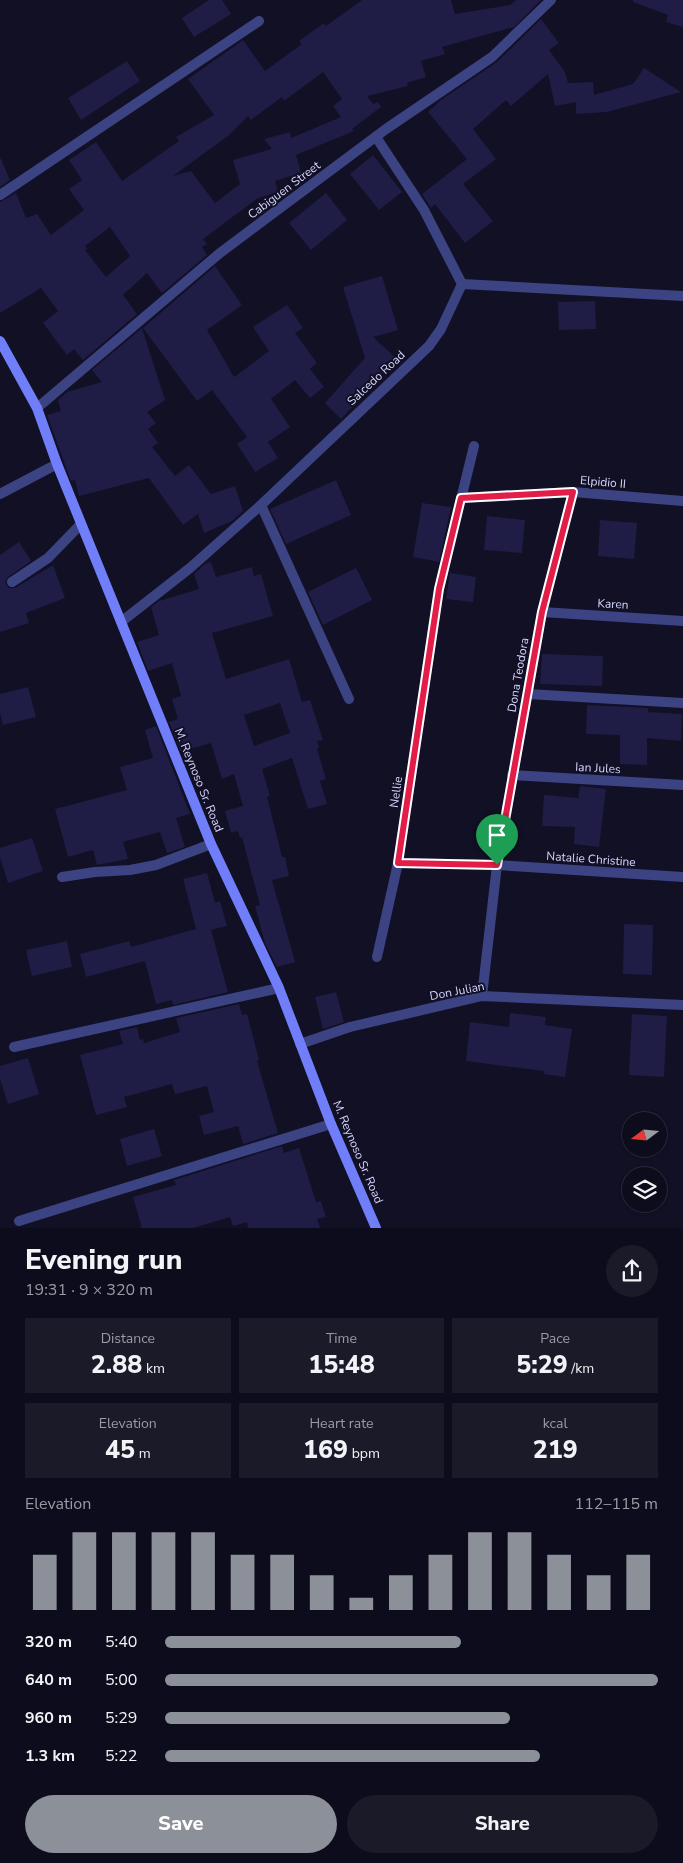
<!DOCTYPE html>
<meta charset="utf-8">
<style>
:root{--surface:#0d0c1c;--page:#1b1a29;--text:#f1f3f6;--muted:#9a9ba3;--line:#2d2c3b;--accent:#8c9099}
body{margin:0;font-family:"Nunito Sans",sans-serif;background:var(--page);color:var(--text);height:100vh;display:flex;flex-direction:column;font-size:19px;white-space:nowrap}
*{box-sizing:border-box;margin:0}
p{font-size:16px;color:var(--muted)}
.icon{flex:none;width:28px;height:28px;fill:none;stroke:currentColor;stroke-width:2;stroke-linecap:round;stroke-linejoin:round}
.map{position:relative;height:1228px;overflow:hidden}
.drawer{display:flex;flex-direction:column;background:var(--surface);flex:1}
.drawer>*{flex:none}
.needle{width:32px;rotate:254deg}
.buttons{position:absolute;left:622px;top:1112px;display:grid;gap:10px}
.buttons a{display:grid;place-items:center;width:45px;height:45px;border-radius:50%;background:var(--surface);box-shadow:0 1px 4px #0004,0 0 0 1px var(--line);font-size:25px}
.pin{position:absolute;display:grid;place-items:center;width:42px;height:42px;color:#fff;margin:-51px -21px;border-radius:50% 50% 50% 0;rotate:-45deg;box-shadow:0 0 5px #0007}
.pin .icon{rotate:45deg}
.round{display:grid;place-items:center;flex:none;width:52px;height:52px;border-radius:26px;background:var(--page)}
.headline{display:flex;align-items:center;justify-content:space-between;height:85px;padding:0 25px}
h1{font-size:28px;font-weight:800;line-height:38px}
.stats{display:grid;grid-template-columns:repeat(3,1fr);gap:8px;height:85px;padding:5px 25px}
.stats div{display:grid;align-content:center;border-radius:0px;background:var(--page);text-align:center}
.stats b{font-size:25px;font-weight:800}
.stats small{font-size:14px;font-weight:400}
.stats p{font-size:14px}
.chart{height:140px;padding:10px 25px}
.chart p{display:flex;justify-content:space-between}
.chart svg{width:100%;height:90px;margin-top:5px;stroke:var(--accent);stroke-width:6}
.action{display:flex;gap:10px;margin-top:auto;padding:10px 25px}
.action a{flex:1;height:58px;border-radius:30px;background:var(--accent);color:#fff;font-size:20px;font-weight:800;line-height:58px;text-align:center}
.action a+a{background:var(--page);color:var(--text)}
ul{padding:0 25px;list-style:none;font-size:16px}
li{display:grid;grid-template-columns:80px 60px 1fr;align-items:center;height:38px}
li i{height:12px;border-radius:6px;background:var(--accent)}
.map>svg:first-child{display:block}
</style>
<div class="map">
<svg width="683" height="1228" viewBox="0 0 683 1228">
<rect width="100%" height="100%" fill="#111025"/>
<!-- building -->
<g fill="#1f1c45" fill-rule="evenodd">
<polygon points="209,0 222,0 231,14 194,37 182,18"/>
<path d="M362,0H451L455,14L510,5L516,0H541L514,27L442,47L445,54L421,61L426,77L407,83L408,86L367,96L373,104L378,102L381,107L352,129L354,131L296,155L301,173L275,181L278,192L258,198L203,239L207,244L202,247L207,255L162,293L147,273L123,295L137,314L83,360L74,349L67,355L43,323L58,311L41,288L0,313V202L16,193L26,218L37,214L51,235L84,210L69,189L82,180L69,160L96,142L122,181L179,141L176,137L214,115L188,79L243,40L265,71L302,44L299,41L324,23L326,26ZM323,72L342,99L333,106L341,117L291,138L290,132L264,139L272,149L233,160L240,184L215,203L191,171L173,176L228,136L248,116L251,120L282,97L284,101ZM110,227L130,256L106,277L85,250L87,249L85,246Z"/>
<polygon points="633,0 683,0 683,27 666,22 668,15 633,2"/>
<polygon points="541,19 559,43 549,50 565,72 568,83 593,82 594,95 633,84 644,68 681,92 607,112 576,114 576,102 555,106 548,74 511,106 506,100 473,129 496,159 463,184 493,221 465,243 435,204 431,208 422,194 467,159 428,112 441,100 497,62"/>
<polygon points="127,61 140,81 81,120 68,98"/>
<polygon points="373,155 402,192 379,210 350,174"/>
<polygon points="0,157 10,180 0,187"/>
<polygon points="326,193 347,220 311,250 289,223"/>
<polygon points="215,266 242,305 207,330 234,377 269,351 253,327 287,305 303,328 295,333 317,363 310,369 324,387 310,398 295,380 271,399 290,427 268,442 278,458 255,472 237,444 247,437 212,390 197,401 143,328"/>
<polygon points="382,276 398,330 373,337 397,359 341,419 325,403 365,358 343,287"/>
<polygon points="595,301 596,329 559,330 558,302"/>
<polygon points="142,328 165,400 147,412 156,423 148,429 158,443 152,447 175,476 189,465 211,494 235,486 243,511 232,521 204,533 198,514 183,525 149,478 79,496 75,480 71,481 47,415 61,411 58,400 67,392 102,382 92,370"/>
<polygon points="336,480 351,515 286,544 270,509"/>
<polygon points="422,503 451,507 439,562 413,557"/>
<polygon points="487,516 525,520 522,553 484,550"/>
<polygon points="600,520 637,523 634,559 598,556"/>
<polygon points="19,542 31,561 8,577 5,582 7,586 9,588 15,588 53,565 65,598 26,613 29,623 0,632 0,555"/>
<path d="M211,562L216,577L252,567L254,576L261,574L273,616L212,633L226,679L289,659L302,702L310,700L323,740L317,741L319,748L317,749L326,779L320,781L327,804L308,809L292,758L262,769L270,796L267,797L282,857H285L289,876L272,880L295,962L277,967L265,943L255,906L260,905L242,837L240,838L238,831L231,833L225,811L243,806L234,774L222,779L211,743L181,752L169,722L178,719L172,699L181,696L172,663L148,671L137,642L159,635L151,607L159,601L199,589L194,574L205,564ZM280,703L290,733L254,746L244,715Z"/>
<polygon points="356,568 372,600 323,625 308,592"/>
<polygon points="450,573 476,577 473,602 446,599"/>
<polygon points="542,654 603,656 602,686 540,684"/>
<polygon points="28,687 36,717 3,725 0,713 0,694"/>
<polygon points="587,705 648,708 648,712 682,714 681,741 647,738 647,765 620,764 620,735 586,734"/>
<polygon points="156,726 190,814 176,818 185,847 167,853 160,832 123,842 128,859 97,865 93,850 68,857 55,809 127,790 120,767 153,758 145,730"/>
<polygon points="580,786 606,789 599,847 574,844 575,827 542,826 544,795 578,798"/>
<polygon points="32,838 43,871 8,883 0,857 0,848"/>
<polygon points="207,873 215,903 220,901 227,926 211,930 228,992 173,1005 172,1000 156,1004 145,961 86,977 80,954 129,941 131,947 196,929 183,879"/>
<polygon points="624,924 653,925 652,975 623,974"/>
<polygon points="67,941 72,967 32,976 26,950"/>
<polygon points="336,992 344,1022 323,1029 315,997"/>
<polygon points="239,1004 242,1015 247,1014 259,1060 257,1061 278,1133 243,1144 238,1126 204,1135 199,1116 214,1112 207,1086 175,1094 172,1084 124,1097 127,1107 96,1115 80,1055 123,1044 119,1031 137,1027 140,1040 143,1039 144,1043 180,1032 176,1018"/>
<polygon points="510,1013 546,1017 545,1025 572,1029 565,1077 544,1074 544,1071 466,1061 470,1022 509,1027"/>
<polygon points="632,1014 667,1016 664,1077 629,1075"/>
<polygon points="28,1058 39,1094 8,1104 0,1079 0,1066"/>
<polygon points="154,1129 162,1156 127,1166 120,1139"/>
<polygon points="282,1146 284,1153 299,1148 316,1202 321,1201 326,1217 317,1219 320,1228 248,1228 247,1222 233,1226 230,1217 193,1228 142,1228 133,1197 176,1185 174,1180"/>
</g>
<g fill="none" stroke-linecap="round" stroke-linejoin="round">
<!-- lane -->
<g stroke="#3c4382" stroke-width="10">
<polyline points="12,582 48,558 81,524"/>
<polyline points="62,877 95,872 130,870 156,865 211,844"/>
</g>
<!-- street -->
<g stroke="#3c4382" stroke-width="10">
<polyline points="376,137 424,210 462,284"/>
<polyline points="0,195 259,21"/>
<polyline points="37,408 220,253 386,129 492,57 551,0"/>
<polyline points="474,446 439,589 398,863 497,865 482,996"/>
<polyline points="573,492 542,612 497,865 683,877"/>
<polyline points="0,494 57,464"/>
<polyline points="461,498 573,492 683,501"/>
<polyline points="261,505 349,699"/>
<polyline points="542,612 683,621"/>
<polyline points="121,622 190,568 261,505 429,346 441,329 462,284 683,296"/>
<polyline points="528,694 683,703"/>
<polyline points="512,775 683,785"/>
<polyline points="377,957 398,863"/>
<polyline points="300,1044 350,1027 482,996 683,1005"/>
<polyline points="14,1047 279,988"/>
<polyline points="19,1221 331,1124"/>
</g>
<!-- secondary -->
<polyline stroke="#707efa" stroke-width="10" points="0,341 37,408 57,464 211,844 279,988 331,1124 376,1228"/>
</g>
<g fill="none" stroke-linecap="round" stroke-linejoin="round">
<!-- route casing -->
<g stroke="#fff" stroke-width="10">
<polygon id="route" points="573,492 542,612 497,865 398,863 439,589 461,498"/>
</g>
<!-- route -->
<use href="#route" stroke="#e11d48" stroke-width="6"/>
</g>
<g text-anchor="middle" stroke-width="4" stroke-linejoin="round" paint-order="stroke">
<!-- street labels -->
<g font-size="12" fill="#d5d6fe" stroke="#111025">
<text transform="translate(284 190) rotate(-37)" y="4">Cabiguen Street</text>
<text transform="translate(376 378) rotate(-43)" y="4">Salcedo Road</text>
<text transform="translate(603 482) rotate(5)" y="4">Elpidio II</text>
<text transform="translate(613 604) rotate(3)" y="4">Karen</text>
<text transform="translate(518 675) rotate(-80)" y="4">Dona Teodora</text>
<text transform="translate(598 768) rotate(3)" y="4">Ian Jules</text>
<text transform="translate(199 780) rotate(68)" y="4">M. Reynoso Sr. Road</text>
<text transform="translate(396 792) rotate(-82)" y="4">Nellie</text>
<text transform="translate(591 859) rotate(4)" y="4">Natalie Christine</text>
<text transform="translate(457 991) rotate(-11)" y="4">Don Julian</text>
<text transform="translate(358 1152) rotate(67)" y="4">M. Reynoso Sr. Road</text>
</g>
</g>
</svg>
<div class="buttons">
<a><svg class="needle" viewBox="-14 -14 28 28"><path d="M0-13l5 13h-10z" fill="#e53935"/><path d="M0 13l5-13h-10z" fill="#9a9ba3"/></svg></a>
<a><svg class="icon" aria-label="layers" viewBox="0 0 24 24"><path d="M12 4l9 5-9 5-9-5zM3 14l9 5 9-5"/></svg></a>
</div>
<div class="pin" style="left:497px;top:865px;background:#1e9e55"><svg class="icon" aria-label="arrive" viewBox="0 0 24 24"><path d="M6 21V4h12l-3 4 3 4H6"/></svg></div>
</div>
<section class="drawer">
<div class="headline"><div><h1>Evening run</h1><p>19:31 · 9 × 320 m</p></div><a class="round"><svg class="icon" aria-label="share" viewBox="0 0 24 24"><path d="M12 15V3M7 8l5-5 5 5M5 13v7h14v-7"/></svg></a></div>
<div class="stats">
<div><p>Distance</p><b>2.88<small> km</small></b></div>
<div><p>Time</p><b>15:48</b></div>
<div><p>Pace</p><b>5:29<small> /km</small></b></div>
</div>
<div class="stats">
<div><p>Elevation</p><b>45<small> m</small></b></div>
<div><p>Heart rate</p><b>169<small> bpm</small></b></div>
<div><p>kcal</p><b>219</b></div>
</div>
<div class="chart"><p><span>Elevation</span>112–115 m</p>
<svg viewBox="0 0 160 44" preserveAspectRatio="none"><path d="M5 44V17M15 44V6M25 44V6M35 44V6M45 44V6M55 44V17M65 44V17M75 44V27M85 44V38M95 44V27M105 44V17M115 44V6M125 44V6M135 44V17M145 44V27M155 44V17"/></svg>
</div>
<ul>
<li><b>320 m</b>5:40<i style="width:60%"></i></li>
<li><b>640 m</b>5:00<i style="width:100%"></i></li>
<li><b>960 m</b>5:29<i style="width:70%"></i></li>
<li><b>1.3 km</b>5:22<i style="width:76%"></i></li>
</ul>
<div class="action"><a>Save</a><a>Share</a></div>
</section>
